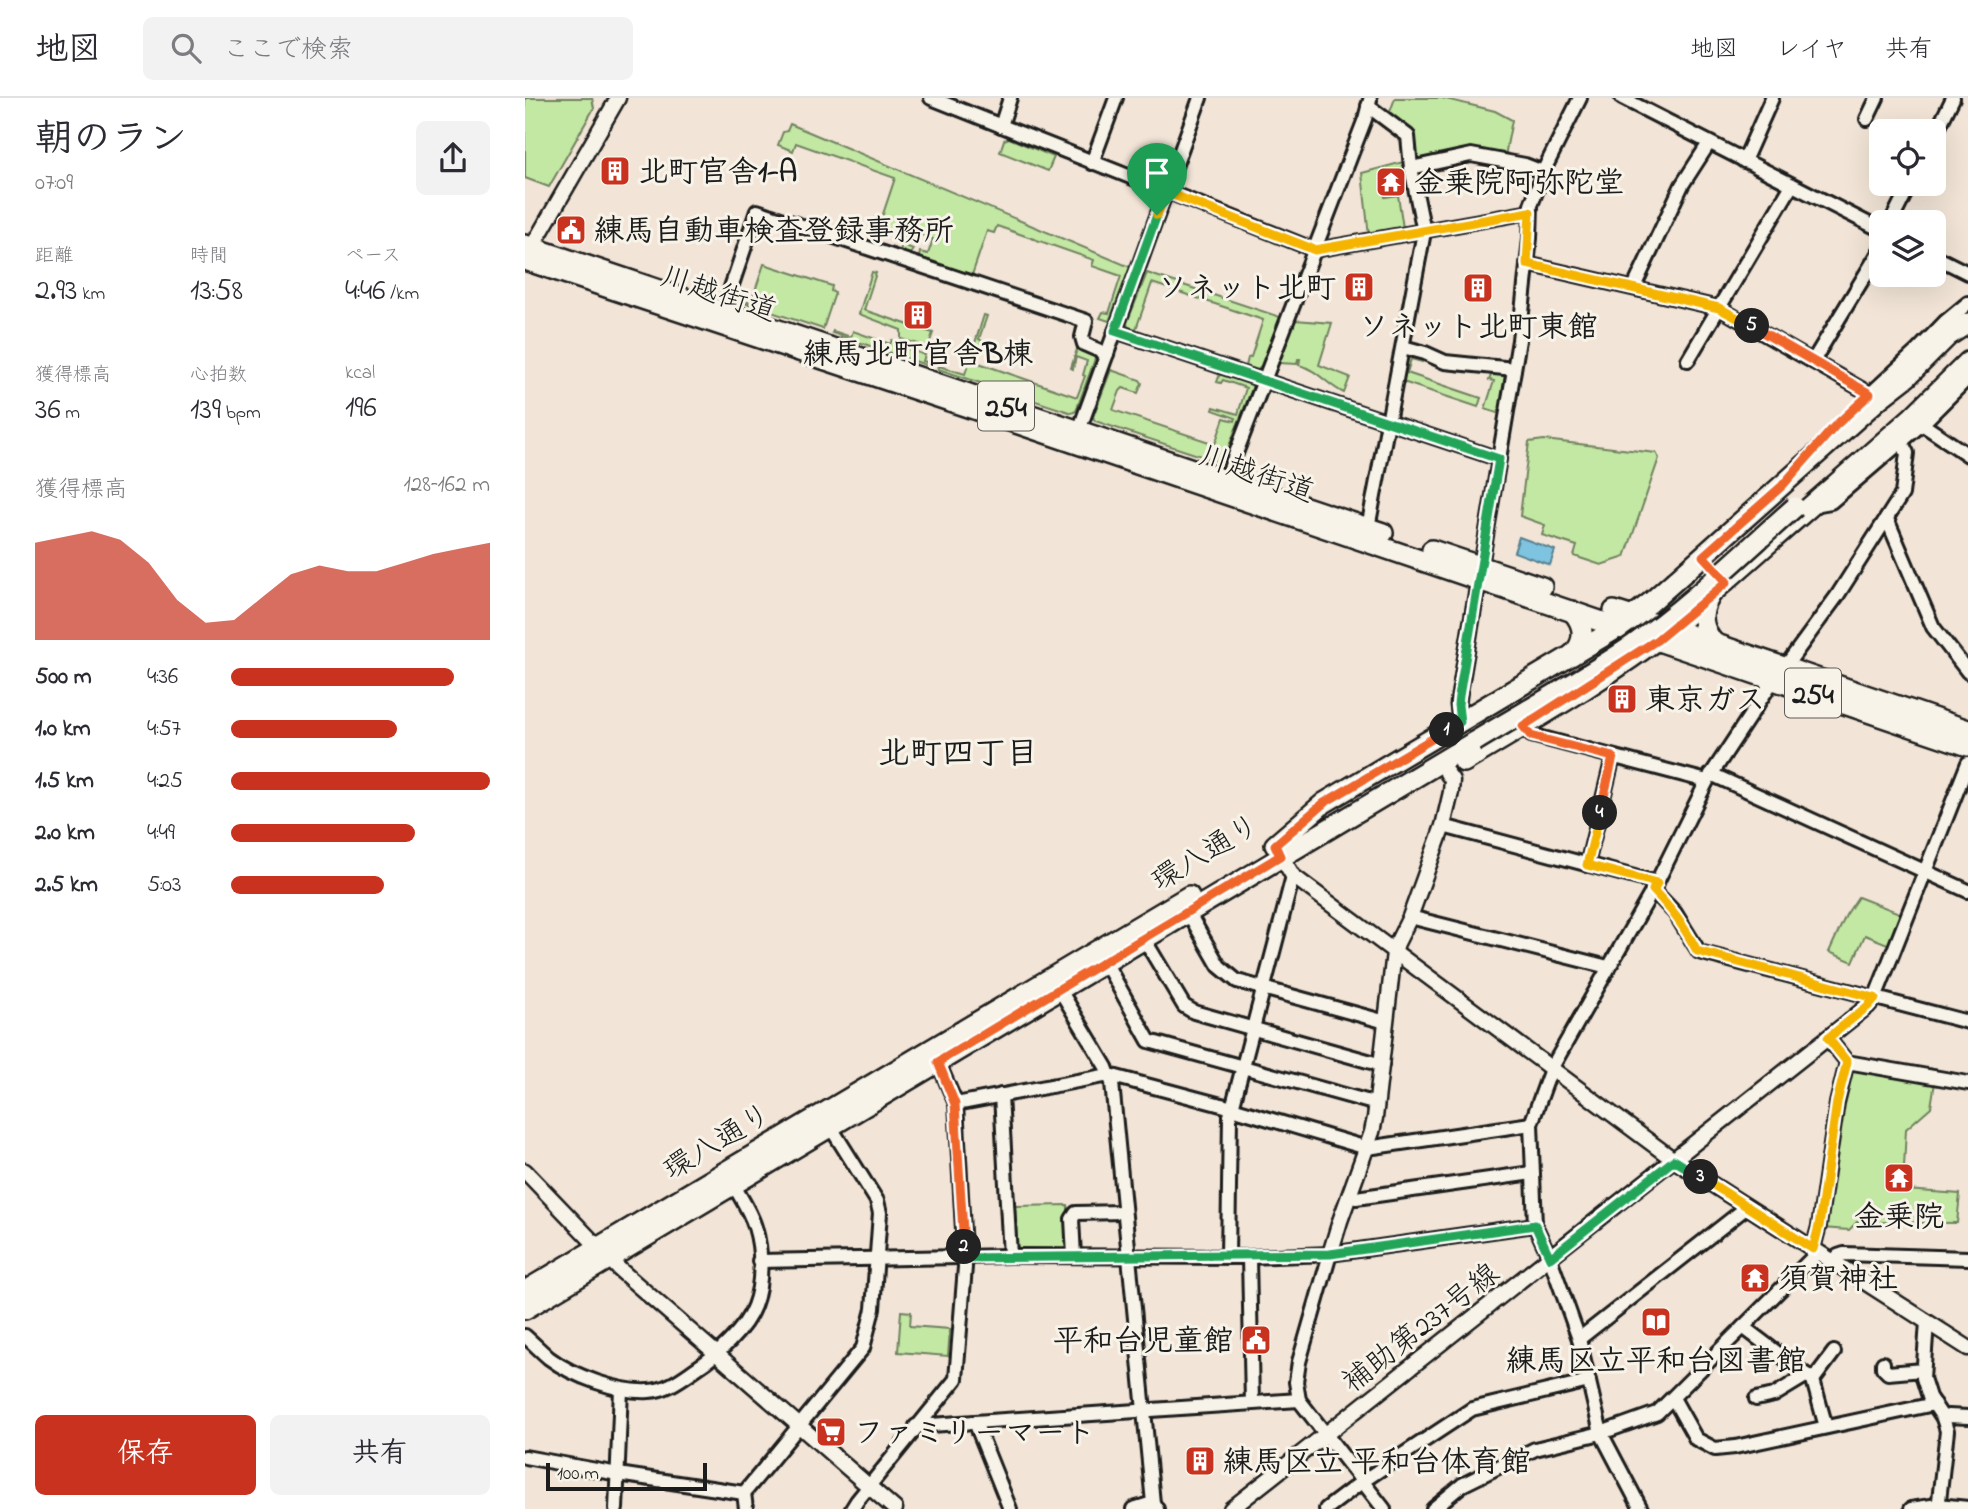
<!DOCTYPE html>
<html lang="ja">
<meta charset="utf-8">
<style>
:root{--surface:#fff;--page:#f2f2f3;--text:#2b2b33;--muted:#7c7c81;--line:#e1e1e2;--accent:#c8321e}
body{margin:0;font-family:"Indie Flower","Klee One",sans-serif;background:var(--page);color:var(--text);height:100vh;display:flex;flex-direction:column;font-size:26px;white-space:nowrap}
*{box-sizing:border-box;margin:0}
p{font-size:23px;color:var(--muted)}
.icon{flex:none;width:38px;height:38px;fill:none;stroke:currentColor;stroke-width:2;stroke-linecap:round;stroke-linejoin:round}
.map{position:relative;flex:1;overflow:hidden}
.panel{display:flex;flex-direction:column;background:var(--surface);width:525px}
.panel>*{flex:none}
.controls{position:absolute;left:1344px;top:21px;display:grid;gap:14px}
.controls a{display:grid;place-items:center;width:77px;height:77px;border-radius:10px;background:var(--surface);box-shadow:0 7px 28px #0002;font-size:35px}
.scale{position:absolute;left:21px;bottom:18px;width:161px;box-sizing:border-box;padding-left:7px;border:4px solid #1c1c1c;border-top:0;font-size:19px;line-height:24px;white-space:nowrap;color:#1c1c1c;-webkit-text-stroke:5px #f7f3e8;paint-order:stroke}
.pin{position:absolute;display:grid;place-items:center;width:60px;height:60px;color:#fff;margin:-72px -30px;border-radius:50% 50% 50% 0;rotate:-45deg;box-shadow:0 0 7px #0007}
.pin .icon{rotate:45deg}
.km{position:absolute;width:35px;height:35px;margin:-18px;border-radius:50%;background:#222;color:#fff;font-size:19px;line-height:35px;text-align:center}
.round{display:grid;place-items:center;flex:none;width:74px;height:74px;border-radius:10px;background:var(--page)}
.headline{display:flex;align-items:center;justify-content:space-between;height:119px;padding:0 35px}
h1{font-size:38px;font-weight:600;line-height:52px}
.figures{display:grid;grid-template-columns:repeat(3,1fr);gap:10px;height:119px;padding:7px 35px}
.figures div{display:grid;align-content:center}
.figures b{font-size:30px;font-weight:600}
.figures small{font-size:19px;font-weight:400}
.figures p{font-size:19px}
.chart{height:196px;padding:14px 35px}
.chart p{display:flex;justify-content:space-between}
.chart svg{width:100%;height:126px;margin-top:7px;fill:var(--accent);opacity:.7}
.button{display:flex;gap:14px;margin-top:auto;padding:14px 35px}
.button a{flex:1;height:80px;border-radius:10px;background:var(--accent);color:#fff;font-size:28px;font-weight:600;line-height:80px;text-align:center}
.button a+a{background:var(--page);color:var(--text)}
ul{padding:0 35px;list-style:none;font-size:23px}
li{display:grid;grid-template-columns:112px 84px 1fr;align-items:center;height:52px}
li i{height:18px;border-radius:9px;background:var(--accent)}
header{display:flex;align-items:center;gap:42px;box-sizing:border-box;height:98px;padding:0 35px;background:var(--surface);border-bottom:2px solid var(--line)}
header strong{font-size:33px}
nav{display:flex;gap:38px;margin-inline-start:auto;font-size:24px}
.search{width:490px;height:63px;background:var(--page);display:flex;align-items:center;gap:18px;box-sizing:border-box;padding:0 24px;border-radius:10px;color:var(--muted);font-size:26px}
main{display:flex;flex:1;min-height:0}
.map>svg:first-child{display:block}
</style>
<header>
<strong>地図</strong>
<div class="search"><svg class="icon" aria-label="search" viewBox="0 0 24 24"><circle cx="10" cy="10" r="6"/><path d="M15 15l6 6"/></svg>ここで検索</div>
<nav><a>地図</a><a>レイヤ</a><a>共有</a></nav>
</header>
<main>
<section class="panel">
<div class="headline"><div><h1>朝のラン</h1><p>07:09</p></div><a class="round"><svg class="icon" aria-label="share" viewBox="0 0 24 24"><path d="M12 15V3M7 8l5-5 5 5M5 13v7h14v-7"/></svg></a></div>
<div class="figures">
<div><p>距離</p><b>2.93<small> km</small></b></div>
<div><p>時間</p><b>13:58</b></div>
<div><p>ペース</p><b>4:46<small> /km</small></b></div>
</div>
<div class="figures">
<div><p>獲得標高</p><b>36<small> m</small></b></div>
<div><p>心拍数</p><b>139<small> bpm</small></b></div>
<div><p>kcal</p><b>196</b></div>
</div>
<div class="chart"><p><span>獲得標高</span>128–162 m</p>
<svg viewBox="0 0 160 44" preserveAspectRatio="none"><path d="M0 44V10L10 8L20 6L30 9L40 17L50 30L60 38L70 37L80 29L90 21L100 18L110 20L120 20L130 17L140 14L150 12L160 10V44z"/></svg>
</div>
<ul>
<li><b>500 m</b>4:36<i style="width:86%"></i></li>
<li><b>1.0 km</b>4:57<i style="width:64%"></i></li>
<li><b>1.5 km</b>4:25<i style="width:100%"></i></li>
<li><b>2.0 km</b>4:49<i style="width:71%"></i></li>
<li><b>2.5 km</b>5:03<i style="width:59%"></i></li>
</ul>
<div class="button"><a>保存</a><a>共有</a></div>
</section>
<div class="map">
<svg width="1443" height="1411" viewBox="0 0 1443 1411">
<rect width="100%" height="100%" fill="#f2e5d7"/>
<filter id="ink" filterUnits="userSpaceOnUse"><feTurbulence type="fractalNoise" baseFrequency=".0143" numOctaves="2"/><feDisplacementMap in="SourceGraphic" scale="14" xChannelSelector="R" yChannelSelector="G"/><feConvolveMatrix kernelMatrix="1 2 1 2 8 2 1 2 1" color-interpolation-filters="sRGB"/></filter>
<g filter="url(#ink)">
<!-- green -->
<g fill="#c3e8a3" stroke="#708260" stroke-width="2">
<polygon points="0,0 67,0 69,10 24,89 0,80"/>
<polygon points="870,0 917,0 970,13 987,22 980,58 894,63 890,60 864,17"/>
<polygon points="265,26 605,169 584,223 575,220 578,214 584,215 596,178 567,168 569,162 472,128 469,135 462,133 447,177 394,159 395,154 403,156 408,141 386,133 380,148 388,151 385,157 375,153 380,138 347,127 350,120 356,122 370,80 271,45 268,53 253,47 258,34 262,33"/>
<polygon points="484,40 529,59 523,73 475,54 479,42"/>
<polygon points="882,63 884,70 856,75 860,99 873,97 878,130 876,133 844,138 837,75"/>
<polygon points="239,166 307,188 306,193 310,195 298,231 210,202 210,200 226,205"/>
<polygon points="347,174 351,175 339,212 408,235 403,249 376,241 376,232 334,216"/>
<polygon points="622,175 755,219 735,270 732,272 721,268 723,260 726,259 738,222 627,185 611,231 603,229 602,225"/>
<polygon points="459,217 462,218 454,241 457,243 451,264 552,299 560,278 558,277 562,263 551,259 548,271 546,270 552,251 571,258 551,313 547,315 413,271 414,268 440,276"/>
<path d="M770,222L807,225L794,267L825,279L819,295C802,287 793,272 774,267L775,261H773L772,266L754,265Z"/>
<polygon points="308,233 326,239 328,233 365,246 367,242 378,246 378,249 400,257 398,263 405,265 404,268 307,235"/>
<polygon points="886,254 898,260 897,264 886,261 882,275 956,300 953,309 875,283 880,258"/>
<polygon points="586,272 615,282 617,285 613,295 598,290 595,293 588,312 690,346 699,320 710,323 711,320 688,312 689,309 713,316 721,290 698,282 696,285 692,284 695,276 727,286 727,290 698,363 694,364 570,323 568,319"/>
<polygon points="968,273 976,274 981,278 976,312 972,315 960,311 969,283 964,282"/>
<polygon points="1019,342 1131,355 1134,360 1100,459 1076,467 1049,458 1052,448 1017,437 1020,427 995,418 1004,344"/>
<polygon points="1333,799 1377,816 1365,847 1340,837 1328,864 1304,854 1321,817"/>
<polygon points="1325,970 1410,984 1406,1009 1381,1031 1379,1069 1381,1092 1435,1096 1432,1125 1332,1124 1324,1132 1297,1130"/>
<polygon points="543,1107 543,1148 539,1152 498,1153 492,1148 490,1108"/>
<polygon points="376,1213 386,1214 385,1228 425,1231 423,1258 373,1254"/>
</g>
<!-- water -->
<polygon fill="#7ec3df" stroke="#578091" stroke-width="2" points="994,439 1030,452 1025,467 989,454"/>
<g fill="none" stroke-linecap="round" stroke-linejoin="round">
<!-- minor casing -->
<g stroke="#1c1c1c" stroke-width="18">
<g id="minor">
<polyline points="406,0 790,152 1005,114"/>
<polyline points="1097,0 1356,132"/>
<polyline points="1342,21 1352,0"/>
<polyline points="476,28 485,0"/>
<polyline points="1409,39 1428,0"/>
<polyline points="1219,63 1247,0"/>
<polyline points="567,65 591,0"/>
<polyline points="886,70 946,57 1000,67 1018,74"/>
<polyline points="1366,124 1385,86"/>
<polyline points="1409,158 1443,175"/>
<polyline points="1002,166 1194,210 1345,296"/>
<polyline points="1109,189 1157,87 1184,45"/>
<polyline points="198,213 232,113 561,223 557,239 559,246 582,256"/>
<polyline points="590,233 974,361"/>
<polyline points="878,249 900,255 920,264 989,271"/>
<polyline points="1163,262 1267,87"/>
<polyline points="1288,263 1356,151"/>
<polyline points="1341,300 1393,252 1420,224 1443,205"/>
<polyline points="1397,326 1443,357"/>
<polyline points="552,338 675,0"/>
<polyline points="701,381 840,21 845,2"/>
<polyline points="1289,407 1306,404 1397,326 1443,280"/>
<polyline points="1362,421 1408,529 1443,574"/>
<polyline points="843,430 899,134 886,70 883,38 843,8"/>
<polyline points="956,468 994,242 1005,140 1006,107 1021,68 1055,0"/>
<polyline points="1260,569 1312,498 1377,396 1382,355 1376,343"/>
<polyline points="998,629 1006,637 1182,683"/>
<polyline points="1186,676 1443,793"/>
<polyline points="918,728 1132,785"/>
<polyline points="1062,767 1088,659"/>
<polyline points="1128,792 1150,815 1174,854 1443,924"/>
<polyline points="663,814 694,868 712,883 861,924"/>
<polyline points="885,819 1083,869"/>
<polyline points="619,841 659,908 669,914 857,967"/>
<polyline points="580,864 624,943 852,1006"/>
<polyline points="535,892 581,969 587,985 628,1405 632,1411"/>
<polyline points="1350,900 1443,665"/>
<polyline points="1303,940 1322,964 1443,985"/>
<polyline points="476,997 485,1158"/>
<polyline points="431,1006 584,977 700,1008 842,1050 1006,1026"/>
<polyline points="824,1098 831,1100 1007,1075"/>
<polyline points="1288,1151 1294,1128 1312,1005 1322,964"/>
<polyline points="805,1156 774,1264 771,1284 774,1302 859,1411"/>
<polyline points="549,1158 547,1121 551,1115 598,1114"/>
<polyline points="703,1159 705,1018 768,778"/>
<polyline points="724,1159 727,1305"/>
<polyline points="234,1163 485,1158 724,1159 805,1156 1010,1127"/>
<polyline points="1309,1163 1313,1158 1319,1156 1443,1160"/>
<polyline points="1402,1224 1398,1280 1404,1299 1418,1320 1422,1333 1413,1411"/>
<polyline points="1218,1229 1288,1282 1301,1329"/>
<path d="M0,1238C8,1245 16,1253 24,1260C48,1278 94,1295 124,1293C143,1292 157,1280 172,1270C192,1257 220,1232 229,1208C238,1185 237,1152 230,1129C225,1113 216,1100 208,1086"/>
<polyline points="1054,1241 1222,1109"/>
<polyline points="1358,1265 1358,1270 1363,1275 1398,1272"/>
<polyline points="1288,1282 1309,1254"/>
<polyline points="1148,1300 1171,1341 1190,1351 1210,1349 1409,1306"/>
<polyline points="1231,1301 1249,1297 1282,1277"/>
<polyline points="1418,1320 1423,1318 1443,1319"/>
<polyline points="450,1324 485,1411"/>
<polyline points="391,1328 774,1302"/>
<polyline points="0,1359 93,1376 219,1395 338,1250 348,1211 355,1115 352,1103 305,1028"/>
<polyline points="219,1395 221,1411"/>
<polyline points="91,1411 96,1291"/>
<polyline points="327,1411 332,1403 431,1281 440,1169 431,1006 413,964"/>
<polyline points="608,1411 628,1405"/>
<polyline points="801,1411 838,1383 947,1311 1064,1283"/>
<polyline points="908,1411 937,1387 1010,1351 1076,1335 1132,1315 1293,1154"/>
<polyline points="1116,1411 1076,1335 1054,1241 1025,1160 1010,1127 1006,1026 1026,971 1128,792 1182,683 1249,581"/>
<polyline points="1386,1411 1413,1407 1443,1410"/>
</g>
</g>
<!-- tertiary casing -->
<g stroke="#1c1c1c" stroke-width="19">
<g id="tertiary">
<polyline points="3,156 93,0"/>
<polyline points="935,624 933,607 934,598 955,473"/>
<polyline points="752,751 768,778 1149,1062 1443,1250"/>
<polyline points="0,1073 94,1171 370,1411"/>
<polyline points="805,1156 815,1123 847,1034 850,1020 869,854 872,845 885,819 918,728 926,694 927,682 922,675"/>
<polyline points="706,1411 1343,908 1350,900"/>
</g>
</g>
<!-- primary casing -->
<g stroke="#1c1c1c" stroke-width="24">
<g id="primary">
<path d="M939,664C1009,622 1081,581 1146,531L1386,320L1443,264"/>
<polyline points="750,747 799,705 1094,529 1126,504 1355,300 1382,279 1423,238 1443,225"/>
<polyline points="0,1193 664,798"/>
<polyline points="0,1211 949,644"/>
</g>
</g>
<!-- trunk casing -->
<g stroke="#1c1c1c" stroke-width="24">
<g id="trunk">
<polyline points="0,147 858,435"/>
<polyline points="0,162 494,326 1443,648"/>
<polyline points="907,452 1017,489"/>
<path d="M1184,500C1174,516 1177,531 1189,545"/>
<polyline points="1089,513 1159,535 1443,632"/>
<path d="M1047,557C1061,544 1060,527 1047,513"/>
</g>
</g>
<!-- minor -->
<use href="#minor" stroke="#f7f3e8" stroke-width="12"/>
<!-- tertiary -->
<use href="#tertiary" stroke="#f7f3e8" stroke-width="14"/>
<!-- primary -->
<use href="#primary" stroke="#f7f3e8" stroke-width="19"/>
<!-- trunk -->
<use href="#trunk" stroke="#f7f3e8" stroke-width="19"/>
<!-- primary-bridge casing -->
<g stroke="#1c1c1c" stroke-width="24" stroke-linecap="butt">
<path id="primary-bridge" d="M949,644C1002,612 1057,582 1108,547C1166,506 1217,456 1270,409"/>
</g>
<!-- primary-bridge -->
<use href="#primary-bridge" stroke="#f7f3e8" stroke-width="19"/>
</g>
</g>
<g fill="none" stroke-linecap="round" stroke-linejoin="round" filter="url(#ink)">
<!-- split-1 casing -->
<g stroke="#fff" stroke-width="14">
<polyline id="split-1" points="632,117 590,233 974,361 934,598 933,607 935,624 922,632"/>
</g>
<!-- split-2 casing -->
<g stroke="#fff" stroke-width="14">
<polyline id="split-2" points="439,1149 430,1006 413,964 755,758 750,747 799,705 922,632"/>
</g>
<!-- split-3 casing -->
<g stroke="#fff" stroke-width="14">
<polyline id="split-3" points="439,1149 439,1160 805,1156 1010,1127 1025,1160 1149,1062 1176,1079"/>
</g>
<!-- split-4 casing -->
<g stroke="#fff" stroke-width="14">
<path id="split-4" d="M1075,715L1062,767L1132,785L1128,792C1148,813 1159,828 1172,853L1350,900L1343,908L1303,940L1322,964L1312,1004L1294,1128L1288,1151L1176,1079"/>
</g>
<!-- split-5 casing -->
<g stroke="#fff" stroke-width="14">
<polyline id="split-5" points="1075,715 1088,659 1006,638 998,628 1132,542 1202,484 1178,458 1257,388 1310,328 1345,296 1227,228"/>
</g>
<!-- split-6 casing -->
<g stroke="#fff" stroke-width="14">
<polyline id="split-6" points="632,117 641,94 790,152 1005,114 1002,166 1194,210 1227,228"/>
</g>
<!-- split-1 -->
<use href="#split-1" stroke="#22a559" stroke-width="9"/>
<!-- split-2 -->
<use href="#split-2" stroke="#f0652b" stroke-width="9"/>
<!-- split-3 -->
<use href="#split-3" stroke="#22a559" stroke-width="9"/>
<!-- split-4 -->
<use href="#split-4" stroke="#f5b400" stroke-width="9"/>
<!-- split-5 -->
<use href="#split-5" stroke="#f0652b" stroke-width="9"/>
<!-- split-6 -->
<use href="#split-6" stroke="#f5b400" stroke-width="9"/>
</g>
<!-- icons -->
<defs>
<g id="building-square" transform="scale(1.575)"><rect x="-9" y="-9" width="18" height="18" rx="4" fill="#c8321e" stroke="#f7f3e8"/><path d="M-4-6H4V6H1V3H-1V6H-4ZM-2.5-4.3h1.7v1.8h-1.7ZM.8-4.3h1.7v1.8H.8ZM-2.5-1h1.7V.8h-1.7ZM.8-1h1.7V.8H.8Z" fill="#fff"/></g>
<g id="temple-square" transform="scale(1.575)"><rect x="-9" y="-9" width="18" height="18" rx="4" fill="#c8321e" stroke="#f7f3e8"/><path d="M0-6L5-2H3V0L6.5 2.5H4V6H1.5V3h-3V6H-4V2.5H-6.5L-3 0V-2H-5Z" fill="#fff"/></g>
<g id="civic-square" transform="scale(1.575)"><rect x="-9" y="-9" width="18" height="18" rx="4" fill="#c8321e" stroke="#f7f3e8"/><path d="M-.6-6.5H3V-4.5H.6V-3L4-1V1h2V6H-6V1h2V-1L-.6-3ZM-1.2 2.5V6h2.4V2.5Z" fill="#fff"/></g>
<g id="library-square" transform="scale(1.575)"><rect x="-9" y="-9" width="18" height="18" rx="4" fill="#c8321e" stroke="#f7f3e8"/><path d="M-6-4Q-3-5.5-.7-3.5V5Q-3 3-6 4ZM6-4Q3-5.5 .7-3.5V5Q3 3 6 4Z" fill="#fff"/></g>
<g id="supermarket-square" transform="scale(1.575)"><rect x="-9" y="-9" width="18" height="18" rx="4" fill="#c8321e" stroke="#f7f3e8"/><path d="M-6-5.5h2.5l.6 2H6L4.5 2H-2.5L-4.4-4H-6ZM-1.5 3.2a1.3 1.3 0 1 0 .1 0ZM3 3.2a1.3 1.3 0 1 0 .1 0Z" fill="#fff"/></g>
</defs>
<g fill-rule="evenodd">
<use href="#building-square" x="90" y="73"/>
<use href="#temple-square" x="866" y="84"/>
<use href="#civic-square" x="46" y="132"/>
<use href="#building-square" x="834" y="189"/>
<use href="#building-square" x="953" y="190"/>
<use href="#building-square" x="393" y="217"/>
<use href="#building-square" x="1097" y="601"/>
<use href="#temple-square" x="1374" y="1080"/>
<use href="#temple-square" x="1230" y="1180"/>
<use href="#library-square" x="1131" y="1224"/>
<use href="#civic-square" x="731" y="1242"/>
<use href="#supermarket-square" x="306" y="1334"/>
<use href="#building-square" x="675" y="1363"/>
</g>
<g text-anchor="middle" stroke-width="6" stroke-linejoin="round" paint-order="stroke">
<!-- shield labels -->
<g fill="#f7f3e8" stroke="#5e5c59" stroke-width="2">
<rect x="453" y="283.5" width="56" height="49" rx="5"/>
<rect x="1260" y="570.5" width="56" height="49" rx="5"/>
</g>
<g font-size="28" font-weight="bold" fill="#1c1c1c">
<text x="481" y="318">254</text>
<text x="1288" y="605">254</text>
</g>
<!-- poi labels -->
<g font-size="30" font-weight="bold" fill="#1c1c1c" stroke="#f7f3e8" text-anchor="start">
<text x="113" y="83">北町官舎1-A</text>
<text x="889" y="94">金乗院阿弥陀堂</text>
<text x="69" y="142">練馬自動車検査登録事務所</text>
<text x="811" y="199" text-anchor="end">ソネット北町</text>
<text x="953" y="238" text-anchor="middle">ソネット北町東館</text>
<text x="393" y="265" text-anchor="middle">練馬北町官舎B棟</text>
<text x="1120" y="611">東京ガス</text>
<text x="1374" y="1128" text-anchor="middle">金乗院</text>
<text x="1253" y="1190">須賀神社</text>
<text x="708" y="1252" text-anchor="end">平和台児童館</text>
<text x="1131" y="1272" text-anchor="middle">練馬区立平和台図書館</text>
<text x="329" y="1344">ファミリーマート</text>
<text x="698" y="1373">練馬区立 平和台体育館</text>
</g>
<!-- street labels -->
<g font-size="30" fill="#1c1c1c" stroke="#f7f3e8">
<text transform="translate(194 195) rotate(18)" y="10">川越街道</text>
<text transform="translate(732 375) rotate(19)" y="10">川越街道</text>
<text transform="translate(680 754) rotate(-31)" y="10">環八通り</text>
<text transform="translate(192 1043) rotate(-31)" y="10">環八通り</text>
<text transform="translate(895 1229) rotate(-38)" y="10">補助第237号線</text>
</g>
<!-- neighbourhood labels -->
<g font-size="32" font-weight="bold" fill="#1c1c1c" stroke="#f7f3e8">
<text x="433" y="665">北町四丁目</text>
</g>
</g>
</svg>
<div class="controls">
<a><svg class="icon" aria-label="locate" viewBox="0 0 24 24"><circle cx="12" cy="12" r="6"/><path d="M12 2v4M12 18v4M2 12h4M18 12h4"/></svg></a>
<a><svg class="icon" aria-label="layers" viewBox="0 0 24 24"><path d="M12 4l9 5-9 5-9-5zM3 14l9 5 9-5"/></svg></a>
</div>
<div class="scale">100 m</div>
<div class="pin" style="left:632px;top:117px;background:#1e9e55"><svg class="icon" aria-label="arrive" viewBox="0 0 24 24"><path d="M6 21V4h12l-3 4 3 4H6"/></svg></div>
<b class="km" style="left:922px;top:632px">1</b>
<b class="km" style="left:439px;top:1149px">2</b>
<b class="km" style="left:1176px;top:1079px">3</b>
<b class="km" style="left:1075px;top:715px">4</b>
<b class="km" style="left:1227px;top:228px">5</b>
</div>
</main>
